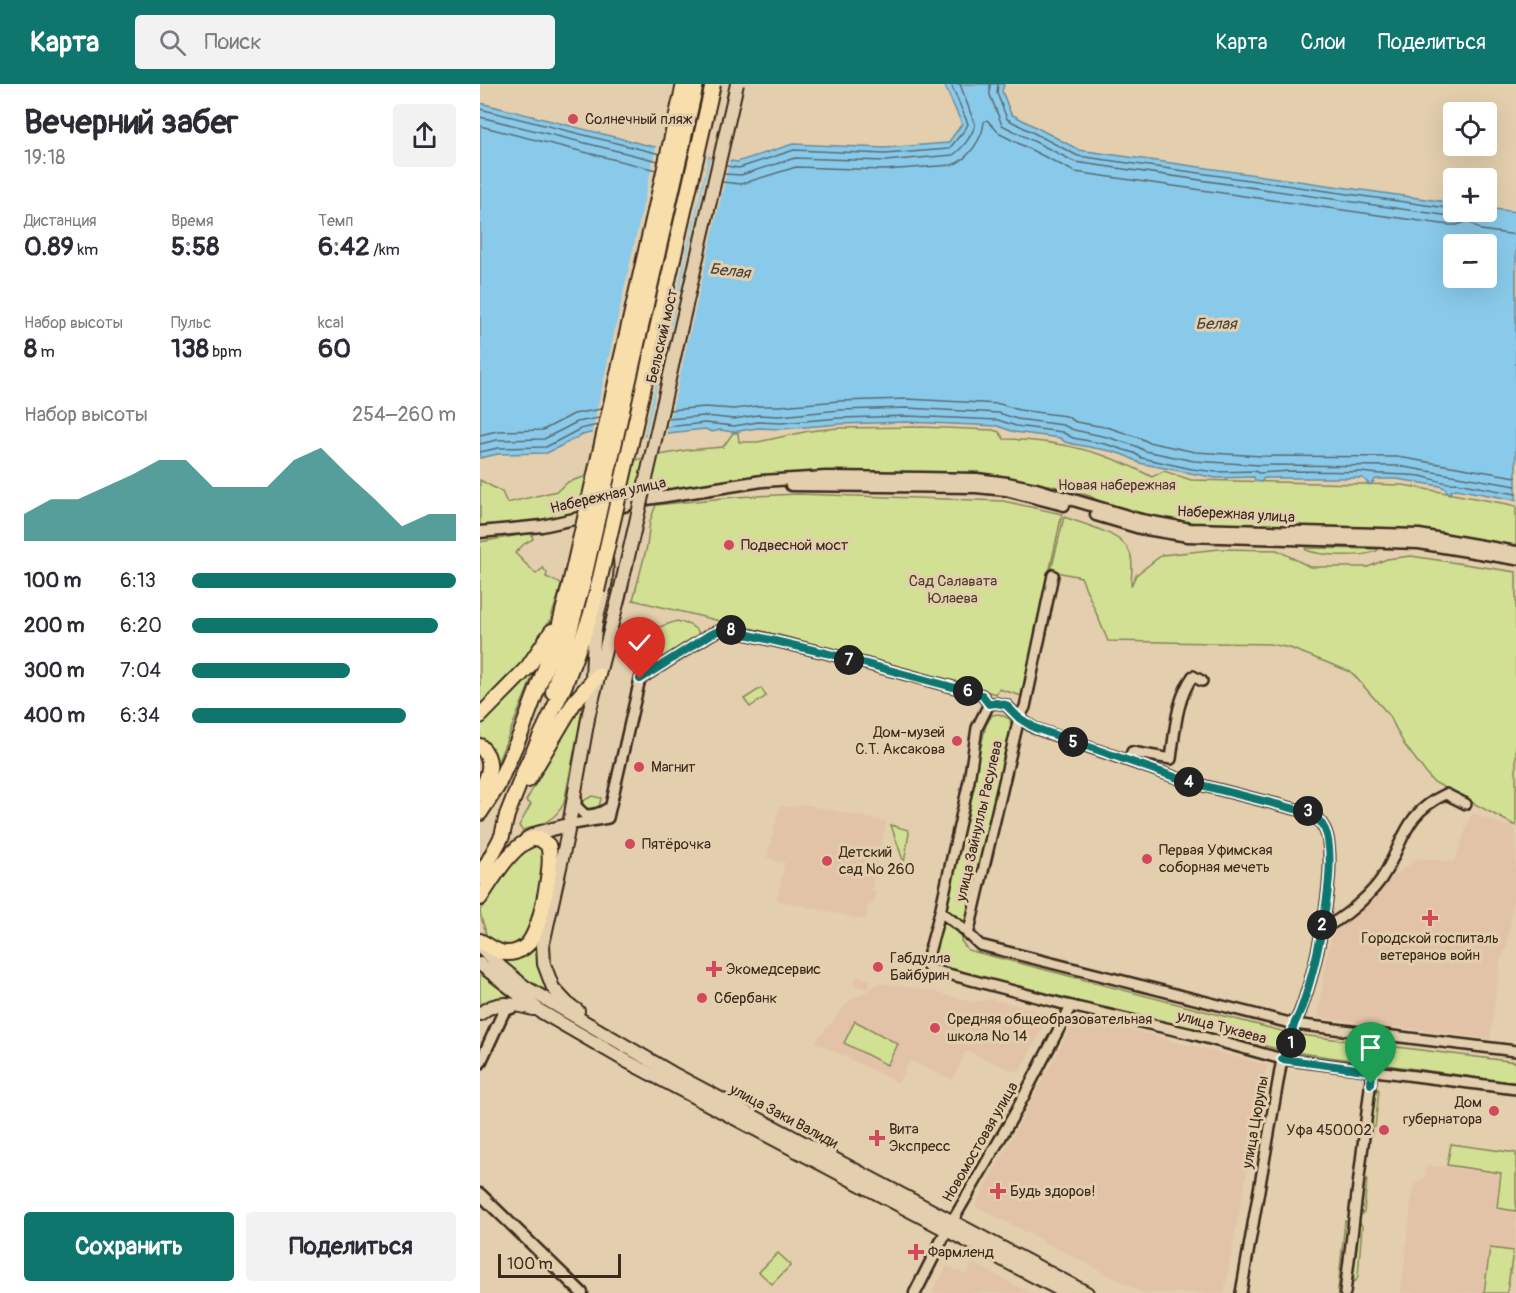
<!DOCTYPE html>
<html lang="ru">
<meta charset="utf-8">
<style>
:root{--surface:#fff;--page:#f2f2f3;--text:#2b2b33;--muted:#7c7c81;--accent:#0f766e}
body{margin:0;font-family:Pangolin,sans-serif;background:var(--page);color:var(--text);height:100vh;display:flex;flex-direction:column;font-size:22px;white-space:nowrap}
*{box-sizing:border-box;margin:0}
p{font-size:20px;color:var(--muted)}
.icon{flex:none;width:33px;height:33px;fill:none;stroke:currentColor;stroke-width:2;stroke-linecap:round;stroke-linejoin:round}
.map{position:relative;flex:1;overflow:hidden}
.sheet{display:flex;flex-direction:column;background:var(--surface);width:480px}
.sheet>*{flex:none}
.controls{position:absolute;left:963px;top:18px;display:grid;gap:12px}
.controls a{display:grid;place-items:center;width:54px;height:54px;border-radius:6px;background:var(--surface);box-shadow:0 6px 24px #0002;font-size:30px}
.scale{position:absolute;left:18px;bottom:15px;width:123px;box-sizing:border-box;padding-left:6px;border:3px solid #3b2a1e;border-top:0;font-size:16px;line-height:21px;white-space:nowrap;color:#3b2a1e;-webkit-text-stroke:4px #e3cfad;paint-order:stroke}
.pin{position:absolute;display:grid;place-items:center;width:51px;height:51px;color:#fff;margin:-62px -26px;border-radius:50% 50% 50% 0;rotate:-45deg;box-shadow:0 0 6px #0007}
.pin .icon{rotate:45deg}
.km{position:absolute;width:30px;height:30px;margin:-15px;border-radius:50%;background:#222;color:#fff;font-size:16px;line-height:30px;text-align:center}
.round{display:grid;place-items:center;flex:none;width:63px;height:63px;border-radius:6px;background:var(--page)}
.head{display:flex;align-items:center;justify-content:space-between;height:102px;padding:0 24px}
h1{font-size:33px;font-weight:700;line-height:45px}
.stats{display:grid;grid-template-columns:repeat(3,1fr);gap:9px;height:102px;padding:6px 24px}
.stats div{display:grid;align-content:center}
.stats b{font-size:26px;font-weight:700}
.stats small{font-size:16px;font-weight:400}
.stats p{font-size:16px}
.chart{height:168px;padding:12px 24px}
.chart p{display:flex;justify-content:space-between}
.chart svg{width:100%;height:108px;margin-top:6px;fill:var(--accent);opacity:.7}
.action{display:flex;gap:12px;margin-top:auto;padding:12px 24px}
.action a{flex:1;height:69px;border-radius:6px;background:var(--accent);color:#fff;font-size:24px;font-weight:700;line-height:69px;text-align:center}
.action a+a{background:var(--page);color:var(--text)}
ul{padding:0 24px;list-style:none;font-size:20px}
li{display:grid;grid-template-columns:96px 72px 1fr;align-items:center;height:45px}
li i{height:15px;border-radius:8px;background:var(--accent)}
header{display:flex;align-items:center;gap:36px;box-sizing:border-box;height:84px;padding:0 30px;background:var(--accent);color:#fff}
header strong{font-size:28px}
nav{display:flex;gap:33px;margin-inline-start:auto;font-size:21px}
.search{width:420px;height:54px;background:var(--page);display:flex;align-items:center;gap:15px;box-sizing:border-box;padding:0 21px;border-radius:6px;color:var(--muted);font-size:22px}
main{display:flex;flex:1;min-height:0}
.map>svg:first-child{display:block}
</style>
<header>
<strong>Карта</strong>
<div class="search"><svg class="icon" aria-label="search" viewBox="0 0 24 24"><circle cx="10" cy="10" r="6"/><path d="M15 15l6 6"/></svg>Поиск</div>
<nav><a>Карта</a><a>Слои</a><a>Поделиться</a></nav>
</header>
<main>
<section class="sheet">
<div class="head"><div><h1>Вечерний забег</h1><p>19:18</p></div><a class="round"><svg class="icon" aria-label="share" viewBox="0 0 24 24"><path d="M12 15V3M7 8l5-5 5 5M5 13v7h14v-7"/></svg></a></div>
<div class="stats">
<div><p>Дистанция</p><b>0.89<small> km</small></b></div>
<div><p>Время</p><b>5:58</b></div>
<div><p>Темп</p><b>6:42<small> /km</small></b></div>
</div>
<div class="stats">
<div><p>Набор высоты</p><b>8<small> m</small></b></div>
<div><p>Пульс</p><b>138<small> bpm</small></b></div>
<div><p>kcal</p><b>60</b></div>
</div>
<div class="chart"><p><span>Набор высоты</span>254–260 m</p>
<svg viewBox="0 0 160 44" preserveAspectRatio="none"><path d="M0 44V33L10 27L20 27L30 22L40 17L50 11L60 11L70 22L80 22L90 22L100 11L110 6L120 17L130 27L140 38L150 33L160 33V44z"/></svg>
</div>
<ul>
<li><b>100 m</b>6:13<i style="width:100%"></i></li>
<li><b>200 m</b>6:20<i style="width:93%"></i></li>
<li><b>300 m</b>7:04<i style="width:60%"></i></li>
<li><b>400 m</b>6:34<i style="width:81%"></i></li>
</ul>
<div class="action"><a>Сохранить</a><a>Поделиться</a></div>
</section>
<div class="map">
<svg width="1036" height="1209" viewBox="0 0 1036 1209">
<rect width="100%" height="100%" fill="#e3cfad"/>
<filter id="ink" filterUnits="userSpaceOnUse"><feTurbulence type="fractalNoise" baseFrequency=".0167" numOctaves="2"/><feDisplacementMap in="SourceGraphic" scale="12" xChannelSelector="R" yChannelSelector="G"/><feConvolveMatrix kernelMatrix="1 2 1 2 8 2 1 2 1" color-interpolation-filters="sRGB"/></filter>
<g filter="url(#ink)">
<!-- built -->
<g fill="#e3c3a8">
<polygon points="323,720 406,738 391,806 396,807 394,820 389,819 385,836 297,816 305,779 287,774 300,722 315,724"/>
<polygon points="992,729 1036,745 1036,793 1027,862 1020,878 1010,955 838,933 847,871 853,848 886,820 910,795 939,774 974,778"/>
<polygon points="376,892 391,896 388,905 374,901"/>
<polygon points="400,899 447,906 494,918 512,915 570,930 539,989 486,967 472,996 430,977 418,999 335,958 369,917"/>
<polygon points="597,932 787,981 744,1209 663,1209 495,1122"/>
<polygon points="947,1081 1020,1090 1016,1126 1036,1129 1036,1151 1029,1209 921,1209 933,1102 945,1092"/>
<polygon points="494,1179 550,1209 451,1209 467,1182 485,1190"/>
</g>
<!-- green -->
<g fill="#d2e094" stroke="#868559" stroke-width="1.5">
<path d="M441,343L513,346L519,348L524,355C575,356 626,367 672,393L684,387L711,396L923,401L1027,420L1036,422V463L940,446L711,440L662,432L628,423L610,412L570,401H556L527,394L346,389L117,426L59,438L0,443V396L22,408L27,419L77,407L88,398L163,374L208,366L243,363L253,349H258L259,358H278L329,347L359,344Z"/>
<polygon points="318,410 523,417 582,430 542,612 519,605 516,610 306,553 153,516 167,462 170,437 176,421 255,413"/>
<path d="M584,433C602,440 643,449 650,469C654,480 651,490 651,502L656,491L682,471L740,465L797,466L830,483H888L907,475L931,472L1036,488V742L952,697L924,660L909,631L871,588L810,564L790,560L628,557L601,493L571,487Z"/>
<polygon points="51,449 53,455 44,460 35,469 56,490 63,484 67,489 66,493 82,500 65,552 55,569 0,627 0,458"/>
<path d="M825,464L897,465L898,466C886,474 841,472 826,466Z"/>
<polygon points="197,537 210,541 218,547 218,553 166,587 179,543"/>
<polygon points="53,586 54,589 14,687 0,656 0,638"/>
<polygon points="281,604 286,612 270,623 264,615"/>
<path d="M99,622L102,624V628L84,719C75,737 61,741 42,746L39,742L51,720L46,717Z"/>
<polygon points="519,630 530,635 532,651 481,857 488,866 813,950 1036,978 1036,999 806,967 448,881 506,641 512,631"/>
<polygon points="112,712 121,714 119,724 109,729 102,723 103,717"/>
<polygon points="411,741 428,746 429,749 424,779"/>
<path d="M55,759L63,764L66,779L50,848L40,861L21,864L6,855C7,844 0,836 0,826L41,767Z"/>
<polygon points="59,852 69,907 68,908 48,897 20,875"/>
<polygon points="0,890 34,916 0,925"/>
<polygon points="375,937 418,960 407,981 364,959"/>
<polygon points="898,1005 899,1006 895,1043 891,1043 896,1007"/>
<polygon points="971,1060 1036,1069 1036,1127 1017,1124 1021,1089 967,1081"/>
<polygon points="887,1095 884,1128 879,1133 883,1099"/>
<polygon points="865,1137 869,1138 862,1205 858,1206"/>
<polygon points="880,1139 882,1142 878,1192 876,1197 874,1197 873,1187 878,1140"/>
<polygon points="1010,1164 1033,1167 1027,1209 1004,1209"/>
<polygon points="298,1169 311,1181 292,1200 279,1188"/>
</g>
<!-- water -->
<path fill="#89caea" stroke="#6a8a98" stroke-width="1.5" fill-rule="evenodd" d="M464,0H524L522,7L531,30L599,66L973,119L974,128H1006L1007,124L1036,128V416L976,405L972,406L969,410L965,404L960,402L917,395H896L890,401L883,394H784L781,398L775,397L774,393L736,394L659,379C638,364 609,365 585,358L580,354L534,348L518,342L427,338L360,340L301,345L278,344L253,348L240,346L232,348L225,345L161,352L119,347L102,351L67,369L18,370L0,374V19L170,62L257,78L313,60L404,64L468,59L482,40ZM974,160H1006V194H974Z"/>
<!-- pier -->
<g fill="#e3cfad">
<polygon points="177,60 207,66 119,350 111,352"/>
<polygon points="209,66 229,70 163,355 144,353"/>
<polygon points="231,70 250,74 186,352 165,354"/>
</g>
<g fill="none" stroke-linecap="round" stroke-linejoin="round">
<!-- shore -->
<g stroke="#5a6a70" stroke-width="1.5">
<polyline points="510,0 510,11 522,41 595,78 970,132 977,132 983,128"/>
<polyline points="518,0 517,9 527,35 598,72 974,125"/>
<polyline points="0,25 180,70"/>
<polyline points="0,33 178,77"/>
<polyline points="0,42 176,86"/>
<polyline points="246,82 259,84 314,66 405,70 469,65 486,44 488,40 471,0"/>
<path d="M244,90L261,91L315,74L405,77L473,71C482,65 492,52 495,41L480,0"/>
<path d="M242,98L261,100L316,83L405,86L472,81C488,76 503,54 504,38L507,36L520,50L595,88L969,141H977L988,137L1001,146L1036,151"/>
<polyline points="190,326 225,323 254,325 277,322 300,322 359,317 427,315 520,320 539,326 586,332 596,338 630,344 660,354 668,358 715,368 781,372 918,373 1036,393"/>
<polyline points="187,335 225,332 254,335 278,331 300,332 360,326 427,324 519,329 537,335 583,341 594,346 627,353 656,362 665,367 714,377 780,381 918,382 1036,402"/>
<path d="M186,343L225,339L254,342L278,338L301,339L360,334L427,332L518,336L536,342L582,348L593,354L625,360L654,369L662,374L712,385L736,388L774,387L779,389L811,387L883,388C894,391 925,390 940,392C952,394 966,401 977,399L1036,410"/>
<polyline points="0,351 17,347 63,346 94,330 121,325"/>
<polyline points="0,360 17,356 64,355 97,338 119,334"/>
<polyline points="0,368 18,364 66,363 100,345 118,341"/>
</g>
<!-- minor casing -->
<g stroke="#3b2a1e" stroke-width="14">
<g id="minor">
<polyline points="509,620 497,644 489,697 460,828 447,876 447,881 449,885 591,922 712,950 802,975 1036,1005"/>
<path d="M649,676L652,668L691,675C695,648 696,615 713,592L722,597"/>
<path d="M96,713V722L105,731C115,731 121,729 130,723"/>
<path d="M88,741L128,734L160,595L231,550L244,545L346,569L502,611L509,620L516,619L526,621L539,634L554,644L709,698L831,729C839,735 844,741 847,751C857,793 835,888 820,928C818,933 815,937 814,941C810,955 811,962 802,975L761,1209"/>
<polyline points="460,828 480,842 500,861 814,940 1036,967"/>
<path d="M842,844C862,837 895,808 905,789C925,754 925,729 966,710L986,720"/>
<polyline points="488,851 539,634 545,623 573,491"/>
<polyline points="469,1143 535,1029 591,922"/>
<polyline points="865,1209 892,987"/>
</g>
</g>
<!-- tertiary casing -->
<g stroke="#3b2a1e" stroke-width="15">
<g id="tertiary">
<polyline points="311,401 496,403 526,406 584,421"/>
<polyline points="616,431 660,444 708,452 939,459 1036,475"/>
<polyline points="0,448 62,442 117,430 167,415 282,397 346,393 442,394 497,395 527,399 556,405 661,436 710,445 939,451 1036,468"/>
<polyline points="0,979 24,927 38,921"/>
<polyline points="0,1110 102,1209"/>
<polyline points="435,1209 467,1146"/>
</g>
</g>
<!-- secondary casing -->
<g stroke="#3b2a1e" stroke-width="16">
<g id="secondary">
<path d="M112,594C113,574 113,553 117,533C122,511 129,496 126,473"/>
<polyline points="47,754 57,749 88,741"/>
<polyline points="0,863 23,885 45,903 192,989 607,1209"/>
<polyline points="0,880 60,927 148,978 586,1209"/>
<polyline points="98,927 88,920 73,904 64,880 63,860 87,752 109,629 139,512"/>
<path d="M0,930C17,915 33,920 53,925"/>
</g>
</g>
<!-- primary casing -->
<g stroke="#3b2a1e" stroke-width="18">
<g id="primary">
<polyline points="73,608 102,503"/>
<polyline points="0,632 48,583 72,547"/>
<path d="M0,662C16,677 8,693 0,709"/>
<polyline points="48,696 95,617 118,591"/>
<polyline points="0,729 17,703 41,649 76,555 90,500"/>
<polyline points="0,793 22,752 27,731 46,683 84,603 110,533 117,507"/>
<path d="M0,814C12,796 35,754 59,754L68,761C74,779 61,841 50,857C47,862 41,866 35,868C20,872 12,863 0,857"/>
</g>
</g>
<!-- minor -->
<use href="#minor" stroke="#e3cfad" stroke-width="9"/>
<!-- tertiary -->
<use href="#tertiary" stroke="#e3cfad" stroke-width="10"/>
<!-- secondary -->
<use href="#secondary" stroke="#e3cfad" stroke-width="12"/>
<!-- primary -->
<use href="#primary" stroke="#f8deab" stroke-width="14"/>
<!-- secondary-bridge casing -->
<g stroke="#3b2a1e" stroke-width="16" stroke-linecap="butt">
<polyline id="secondary-bridge" points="139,512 257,0"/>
</g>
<!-- primary-bridge casing -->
<g stroke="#3b2a1e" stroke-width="18" stroke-linecap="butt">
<g id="primary-bridge">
<polyline points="90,500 204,0"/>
<polyline points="102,503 216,0"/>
<polyline points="117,507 233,0"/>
</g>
</g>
<!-- secondary-bridge -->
<use href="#secondary-bridge" stroke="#e3cfad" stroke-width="12"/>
<!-- primary-bridge -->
<use href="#primary-bridge" stroke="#f8deab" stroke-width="14"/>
</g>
</g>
<g fill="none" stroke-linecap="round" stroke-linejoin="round" filter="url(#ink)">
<!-- route casing -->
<g stroke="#fff" stroke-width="12">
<path id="route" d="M160,595L231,550L244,545L346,569L502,611L509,620L516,619L526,621L539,634L555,644L709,698L831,729C839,735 844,741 847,751C857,792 835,888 820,928C818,933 815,937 814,941C810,955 811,962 802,975L892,987L891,1000"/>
</g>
<!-- route -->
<use href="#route" stroke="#0f766e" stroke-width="8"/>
</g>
<!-- markers -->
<g fill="#d1495b" stroke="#e3cfad" stroke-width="2">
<circle cx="93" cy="35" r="6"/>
<circle cx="249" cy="461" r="6"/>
<circle cx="477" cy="657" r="6"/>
<circle cx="159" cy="683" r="6"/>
<circle cx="150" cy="760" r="6"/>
<circle cx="667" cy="775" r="6"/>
<circle cx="347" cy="777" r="6"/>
<path d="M947 825h6v6h6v6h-6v6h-6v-6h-6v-6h6z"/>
<circle cx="398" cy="883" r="6"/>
<path d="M231 876h6v6h6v6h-6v6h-6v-6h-6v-6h6z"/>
<circle cx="222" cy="914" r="6"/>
<circle cx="455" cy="944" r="6"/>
<circle cx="1014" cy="1027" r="6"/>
<circle cx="904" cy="1046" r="6"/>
<path d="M394 1045h6v6h6v6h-6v6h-6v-6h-6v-6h6z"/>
<path d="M515 1098h6v6h6v6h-6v6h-6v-6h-6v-6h6z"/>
<path d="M433 1159h6v6h6v6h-6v6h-6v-6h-6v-6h6z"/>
</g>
<g text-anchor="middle" stroke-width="6" stroke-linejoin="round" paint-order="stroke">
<!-- poi labels -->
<g font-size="15" fill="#3b2a1e" stroke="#e3cfad" text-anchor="start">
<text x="105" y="40">Солнечный пляж</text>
<text x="261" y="466">Подвесной мост</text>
<text x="465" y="653" text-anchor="end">Дом-музей<tspan x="465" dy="17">С.Т. Аксакова</tspan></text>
<text x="171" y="688">Магнит</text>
<text x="162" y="765">Пятёрочка</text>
<text x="679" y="771">Первая Уфимская<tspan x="679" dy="17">соборная мечеть</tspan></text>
<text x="359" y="773">Детский<tspan x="359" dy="17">сад № 260</tspan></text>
<text x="950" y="859" text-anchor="middle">Городской госпиталь<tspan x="950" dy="17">ветеранов войн</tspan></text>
<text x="410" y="879">Габдулла<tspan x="410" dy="17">Байбурин</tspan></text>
<text x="246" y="890">Экомедсервис</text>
<text x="234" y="919">Сбербанк</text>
<text x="467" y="940">Средняя общеобразовательная<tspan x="467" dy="17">школа № 14</tspan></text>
<text x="1002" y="1023" text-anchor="end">Дом<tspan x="1002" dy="17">губернатора</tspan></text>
<text x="409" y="1050">Вита<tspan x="409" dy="17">Экспресс</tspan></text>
<text x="892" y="1051" text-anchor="end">Уфа 450002</text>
<text x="530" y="1112">Будь здоров!</text>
<text x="448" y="1173">Фармленд</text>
</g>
<!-- street labels -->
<g font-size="15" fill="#3b2a1e" stroke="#e3cfad">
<text transform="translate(182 252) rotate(-77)" y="5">Бельский мост</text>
<text transform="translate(128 411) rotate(-13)" y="5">Набережная улица</text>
<text transform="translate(756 430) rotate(3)" y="5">Набережная улица</text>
<text transform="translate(499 737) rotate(-77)" y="5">улица Зайнуллы Расулева</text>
<text transform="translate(742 943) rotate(15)" y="5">улица Тукаева</text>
<text transform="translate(304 1032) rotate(28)" y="5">улица Заки Валиди</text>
<text transform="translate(775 1038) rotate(-80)" y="5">улица Цюрупы</text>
<text transform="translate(500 1058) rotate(-60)" y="5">Новомостовая улица</text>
</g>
<!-- park labels -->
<g font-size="15" fill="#4a3c2a" stroke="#e3cfad">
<text x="637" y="406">Новая набережная</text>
<text x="473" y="502">Сад Салавата<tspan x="473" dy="17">Юлаева</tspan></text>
</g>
<!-- water labels -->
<g font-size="16" font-style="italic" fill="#47423d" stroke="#e3cfad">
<text transform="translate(250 186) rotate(7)" y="6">Белая</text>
<text x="736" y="245">Белая</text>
</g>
</g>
</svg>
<div class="controls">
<a><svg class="icon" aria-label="locate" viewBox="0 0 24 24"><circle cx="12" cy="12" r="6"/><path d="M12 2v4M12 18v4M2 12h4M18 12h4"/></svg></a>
<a>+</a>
<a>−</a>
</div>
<div class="scale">100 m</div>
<div class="pin" style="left:891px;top:1000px;background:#1e9e55"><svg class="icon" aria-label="arrive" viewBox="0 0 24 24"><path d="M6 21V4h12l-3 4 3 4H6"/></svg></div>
<div class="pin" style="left:160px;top:595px;background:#d93025"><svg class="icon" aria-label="check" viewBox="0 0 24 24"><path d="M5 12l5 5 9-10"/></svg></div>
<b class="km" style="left:811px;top:959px">1</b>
<b class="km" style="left:842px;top:841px">2</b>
<b class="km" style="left:828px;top:727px">3</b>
<b class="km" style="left:709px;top:698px">4</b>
<b class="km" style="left:593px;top:658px">5</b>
<b class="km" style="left:488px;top:607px">6</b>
<b class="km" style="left:369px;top:576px">7</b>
<b class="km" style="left:251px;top:546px">8</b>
</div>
</main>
